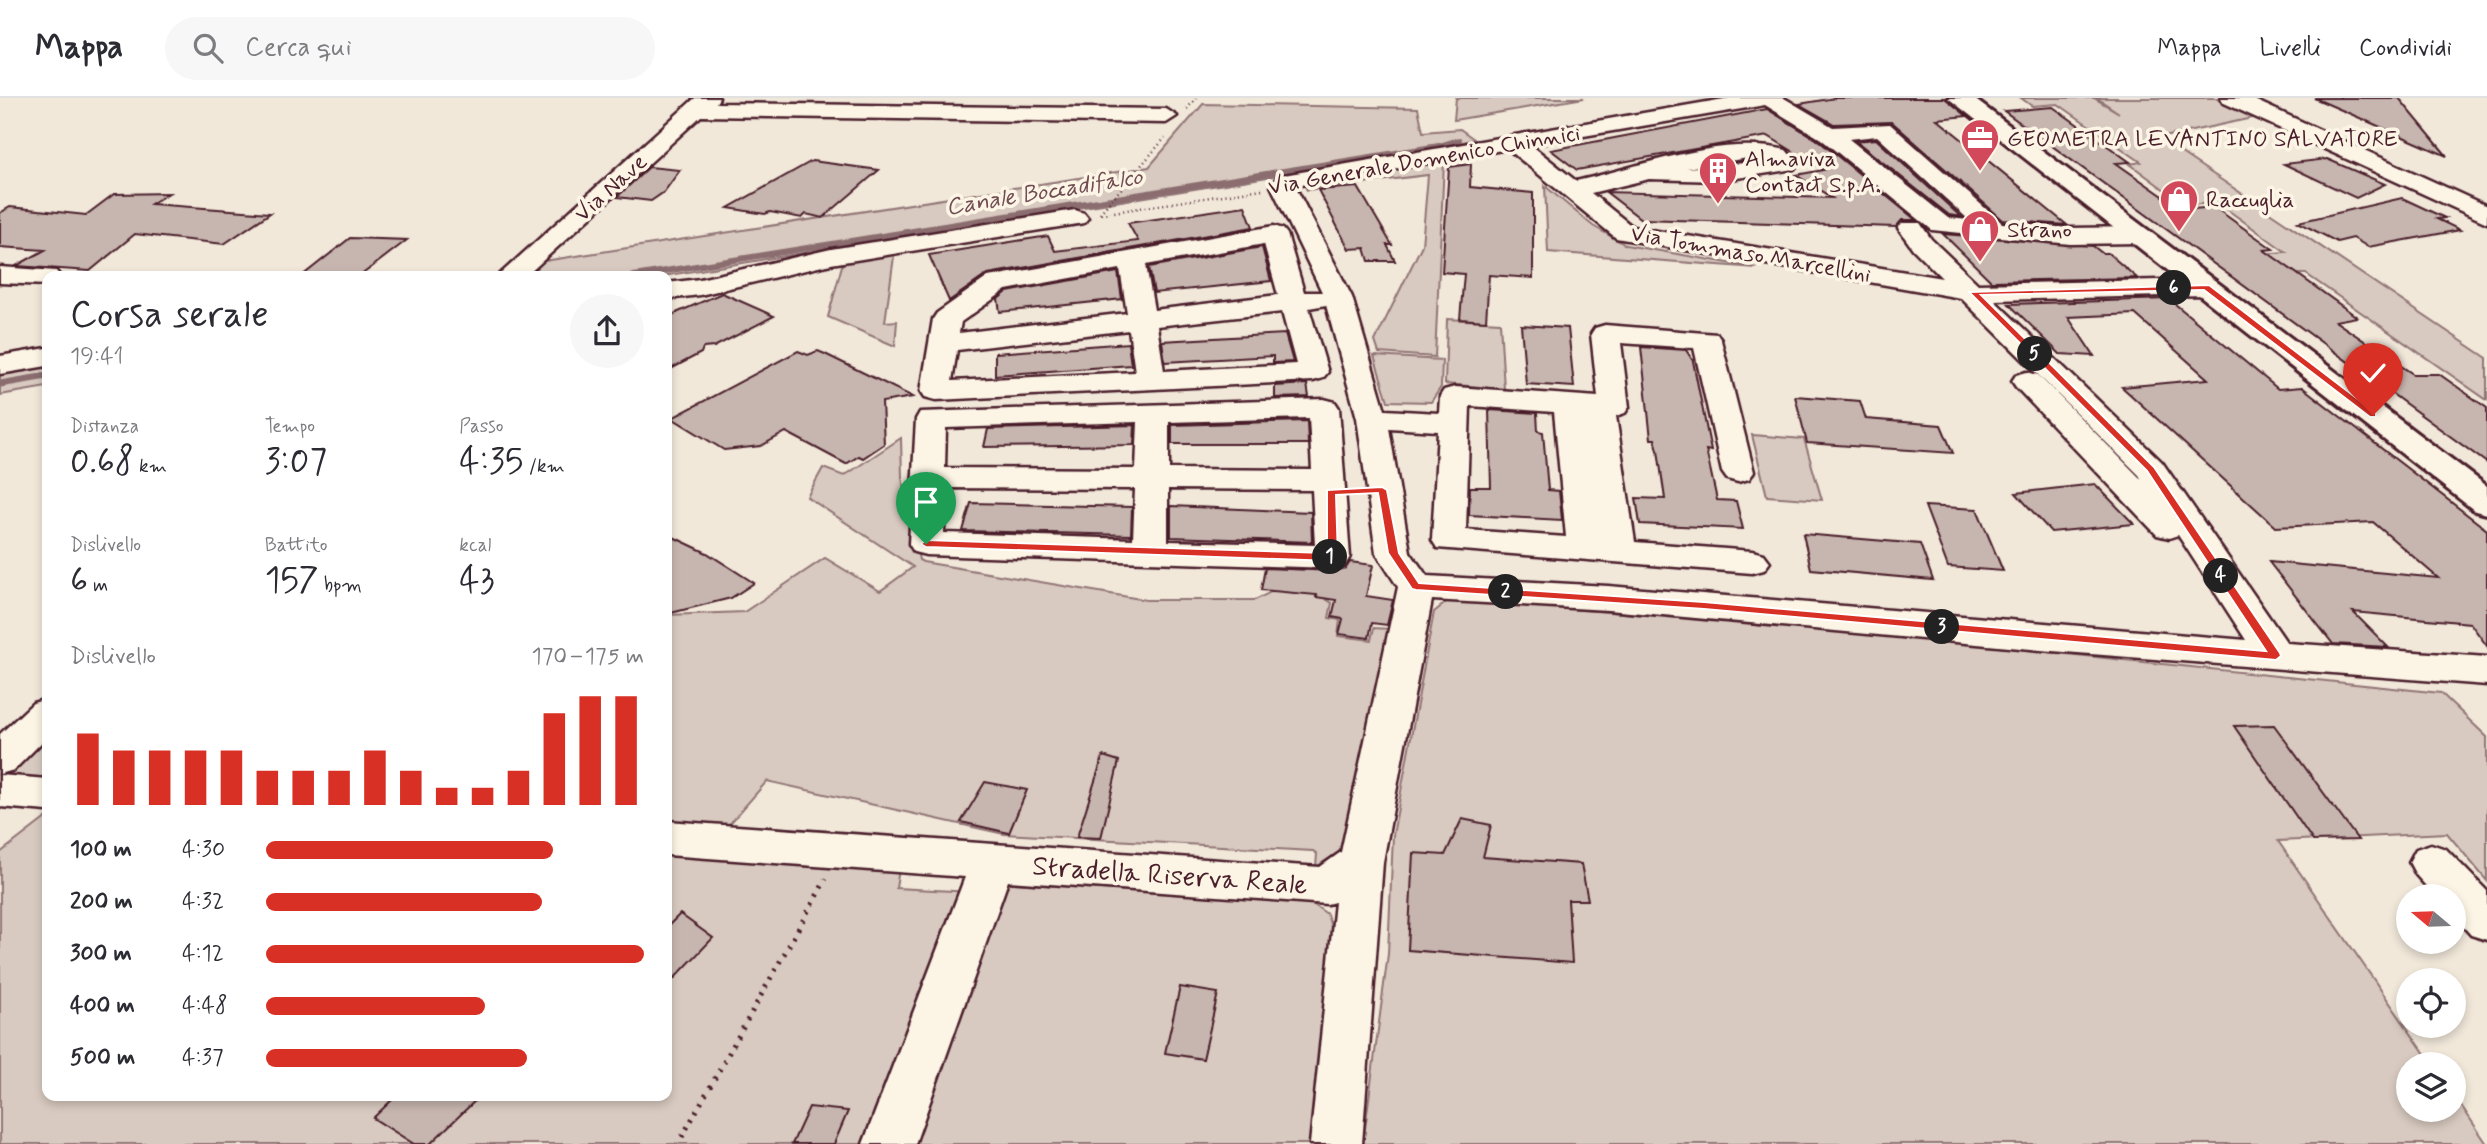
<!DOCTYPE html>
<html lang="it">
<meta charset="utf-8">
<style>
:root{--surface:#fff;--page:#f7f7f7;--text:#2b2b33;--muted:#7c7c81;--line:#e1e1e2;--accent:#d93025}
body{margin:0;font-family:Mynerve,sans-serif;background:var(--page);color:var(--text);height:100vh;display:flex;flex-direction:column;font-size:26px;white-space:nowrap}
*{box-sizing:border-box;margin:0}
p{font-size:23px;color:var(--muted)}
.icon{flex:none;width:38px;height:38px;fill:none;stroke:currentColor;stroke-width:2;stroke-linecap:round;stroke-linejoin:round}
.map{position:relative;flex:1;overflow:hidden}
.side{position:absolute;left:42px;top:173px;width:630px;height:830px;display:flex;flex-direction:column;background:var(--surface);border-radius:14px;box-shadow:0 4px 10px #0003}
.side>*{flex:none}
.needle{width:46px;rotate:289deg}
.fabs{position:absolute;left:2396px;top:786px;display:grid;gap:14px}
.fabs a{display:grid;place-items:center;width:70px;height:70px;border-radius:50%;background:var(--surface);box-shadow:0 4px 10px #0003;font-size:35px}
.pin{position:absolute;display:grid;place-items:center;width:60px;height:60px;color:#fff;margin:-72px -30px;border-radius:50% 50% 50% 0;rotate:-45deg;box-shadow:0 0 7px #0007}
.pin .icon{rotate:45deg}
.km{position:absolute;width:35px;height:35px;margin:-18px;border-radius:50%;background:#222;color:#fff;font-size:19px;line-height:35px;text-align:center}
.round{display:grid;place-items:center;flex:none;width:74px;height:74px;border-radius:37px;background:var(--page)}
.summary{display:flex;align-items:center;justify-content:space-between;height:119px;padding:0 28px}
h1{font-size:38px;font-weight:600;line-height:52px}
.stats{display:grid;grid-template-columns:repeat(3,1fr);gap:10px;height:119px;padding:7px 28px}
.stats div{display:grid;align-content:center}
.stats b{font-size:35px;font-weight:600}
.stats small{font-size:19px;font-weight:400}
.stats p{font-size:19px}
.chart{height:196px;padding:14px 28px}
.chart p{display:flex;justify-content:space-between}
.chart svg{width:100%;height:126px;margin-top:7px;stroke:var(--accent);stroke-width:6}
ul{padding:0 28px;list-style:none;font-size:23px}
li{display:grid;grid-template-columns:112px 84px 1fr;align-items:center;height:52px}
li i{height:18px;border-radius:9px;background:var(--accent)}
header{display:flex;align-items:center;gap:42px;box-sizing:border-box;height:98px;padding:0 35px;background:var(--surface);border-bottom:2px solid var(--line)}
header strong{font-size:33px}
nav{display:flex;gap:38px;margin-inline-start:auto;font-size:24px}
.search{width:490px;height:63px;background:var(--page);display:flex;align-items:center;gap:18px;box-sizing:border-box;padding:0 24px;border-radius:38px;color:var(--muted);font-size:26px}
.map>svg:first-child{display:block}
</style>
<header>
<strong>Mappa</strong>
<div class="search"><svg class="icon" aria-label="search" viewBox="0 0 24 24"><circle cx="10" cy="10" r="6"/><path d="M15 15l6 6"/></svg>Cerca qui</div>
<nav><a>Mappa</a><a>Livelli</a><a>Condividi</a></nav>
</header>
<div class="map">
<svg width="2487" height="1046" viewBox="0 0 2487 1046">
<rect width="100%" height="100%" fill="#f1e8da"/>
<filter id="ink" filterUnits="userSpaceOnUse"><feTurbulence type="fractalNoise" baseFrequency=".0143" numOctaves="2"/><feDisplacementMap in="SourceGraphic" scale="14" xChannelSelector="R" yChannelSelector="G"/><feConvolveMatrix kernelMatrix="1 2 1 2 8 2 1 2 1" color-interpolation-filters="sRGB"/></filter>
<g filter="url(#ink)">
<!-- green -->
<g fill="#d8cac0" stroke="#917476" stroke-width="2">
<polygon points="1456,0 1584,0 1454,22"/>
<polygon points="2021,0 2094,0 2119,15 2097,0 2221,0 2262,18 2159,40 2487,260 2487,302 2306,176 2288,176 2259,156 2286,154 2218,105 2185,107 2130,66 2141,64 2058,6 2032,8"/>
<polygon points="1203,6 1418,10 1423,34 1460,31 1474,41 1439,51 663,178 526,178 544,163 1149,69"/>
<polygon points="1444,64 1435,259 1379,255 1375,243 1422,147 1428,77 1307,92 1305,88 1308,84"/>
<polygon points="1545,88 1593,128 1626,147 1757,170 1548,154"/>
<polygon points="895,151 885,224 897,223 895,248 828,219 844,160"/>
<polygon points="1447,221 1500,224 1504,291 1445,286"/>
<polygon points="1374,258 1442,262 1441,289 1431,304 1388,303"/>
<polygon points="47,268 47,289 0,297 0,276"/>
<polygon points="1752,337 1804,341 1822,402 1767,398"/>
<polygon points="901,340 902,380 919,462 923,464 1146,502 1255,502 1295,482 1332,505 1329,520 1340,522 1338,538 1371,542 1374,530 1389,531 1346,749 1316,769 1317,756 1313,753 1004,736 767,683 727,729 667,724 667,517 744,514 825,460 880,493 913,469 807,399 823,370 844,378"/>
<polygon points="1449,502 1808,529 2441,595 2487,639 2487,783 2447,735 2278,743 2432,966 2408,966 2408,1012 2454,1012 2454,997 2487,1046 1363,1046 1388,856 1393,737 1434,514"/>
<polygon points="47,635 47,681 4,678"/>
<polygon points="47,719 47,998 667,998 667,755 899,771 896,790 992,795 997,784 1311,805 1327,816 1336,846 1316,1046 0,1046 0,755"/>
</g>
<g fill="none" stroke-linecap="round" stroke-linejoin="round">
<!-- stream-far1 -->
<polyline stroke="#8b6d6f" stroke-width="6" points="634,178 1439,48 1459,42"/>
<!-- stream -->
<polyline stroke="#8b6d6f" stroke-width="7" points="0,286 47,278"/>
</g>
<!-- building -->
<g fill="#c7b6af" stroke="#4a1f2b" stroke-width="2">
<polygon points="1835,0 1945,0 1967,18 1937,21 2067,127 2003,122 1892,24 1834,26 1799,6"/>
<polygon points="2314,0 2399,0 2447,58"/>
<polygon points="2053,9 2130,64 2116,65 2183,112 2214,109 2273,151 2264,152 2357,219 2335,223 2413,276 2439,276 2487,310 2487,365 2004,13"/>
<polygon points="1767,11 1819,43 1916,122 1902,122 1896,129 1641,121 1606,94 1832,100 1796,77 1823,72 1768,38 1577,72 1551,52"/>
<polygon points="1876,41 1961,119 1949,117 1856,43"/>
<polygon points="2327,61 2385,86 2356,100 2284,66"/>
<polygon points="812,63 879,72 823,120 806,116 802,120 770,114 765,116 728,110"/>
<polygon points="1471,66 1470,89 1533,95 1533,180 1489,177 1486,223 1460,221 1464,176 1442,174 1449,69"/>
<polygon points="649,69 680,72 664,94 651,103 617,99"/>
<polygon points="1358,89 1392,147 1387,147 1395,163 1369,163 1365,150 1349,151 1318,92"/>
<polygon points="169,95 151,106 270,115 224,146 135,136 90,173 16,168 45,152 0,149 0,115 10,109 86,117 114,96"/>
<polygon points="2402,100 2445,120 2437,121 2460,132 2368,149 2353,140 2337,144 2298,124"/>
<polygon points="1245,108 1253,129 988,176 949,203 929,157 1048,138 1055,153 1138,143 1128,125"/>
<polygon points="1943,136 2093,148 2102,155 2108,155 2137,180 1991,183"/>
<polygon points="350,140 407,142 360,178 302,178"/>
<polygon points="1262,149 1271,183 1154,195 1149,169"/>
<polygon points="1118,174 1122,201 1000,214 998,201 1007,194"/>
<polygon points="722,195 774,218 714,249 703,250 701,255 667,273 667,219"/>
<polygon points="2169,201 2278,291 2302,289 2487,432 2487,548 2470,525 2353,514 2388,549 2333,546 2269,464 2438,480 2373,424 2276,429 2122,289 2208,281 2135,216 2068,219 2094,258 2060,256 2009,206"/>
<polygon points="1521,227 1568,230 1574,289 1526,286"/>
<polygon points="1285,236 1293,264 1273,265 1273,258 1165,264 1162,243"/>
<polygon points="1128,245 1131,267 995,277 995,255"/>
<polygon points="1641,249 1686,252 1693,263 1711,353 1706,352 1717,402 1736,403 1743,431 1640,426 1636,400 1665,401 1658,352 1655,341 1651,341"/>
<polygon points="798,253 808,257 818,253 825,256 913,299 882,304 884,346 863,360 859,358 846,366 786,334 761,348 724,352 672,320"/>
<polygon points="1307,286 1309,299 1275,300 1275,288"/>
<polygon points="1795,298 1860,303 1866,321 1941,327 1953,355 1807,345"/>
<polygon points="1489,312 1537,315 1538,333 1543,334 1548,392 1559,393 1562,422 1469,417 1470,389 1491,389"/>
<polygon points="1307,323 1308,346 1172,346 1172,327"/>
<polygon points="1135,327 1134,347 984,349 988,331"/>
<polygon points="2095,386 2134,426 2051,434 2016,395"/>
<polygon points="971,405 1132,409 1131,437 963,433"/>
<polygon points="1171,408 1311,414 1312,444 1171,439"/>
<polygon points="1925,408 1977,411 2003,473 1948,469"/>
<polygon points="667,436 707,455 754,485 731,500 667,516"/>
<polygon points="1803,436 1920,446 1933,482 1811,471"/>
<polygon points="1350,464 1373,467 1366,498 1393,502 1387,527 1372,525 1369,540 1339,536 1343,521 1332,519 1336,502 1316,499 1317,497 1261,492 1265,470 1333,473 1346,470"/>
<polygon points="2274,627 2358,742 2313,743 2234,628"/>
<polygon points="1103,658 1119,663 1101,740 1077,739"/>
<polygon points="985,684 1027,692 1009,735 961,724"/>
<polygon points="1462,721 1491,727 1483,759 1581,766 1588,802 1568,802 1572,865 1408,852 1413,755 1445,757"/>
<polygon points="680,816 713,840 667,888 667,829"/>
<polygon points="1180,889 1218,895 1203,961 1165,955"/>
<polygon points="396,998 480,998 430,1046 414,1046 373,1020"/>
<polygon points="809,1009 848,1013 834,1046 792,1046"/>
</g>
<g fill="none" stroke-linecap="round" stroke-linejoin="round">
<!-- minor casing -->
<g stroke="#4a1f2b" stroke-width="5">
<g id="minor">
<polygon points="695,0 719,0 716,5 1166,11 1177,18 1166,25 701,18 526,178 498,178"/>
<path d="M1730,0H1784L1833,29L1890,26L2002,125L2070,130L2139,129L2148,132L2152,137L2148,142L2139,145L2070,146L1932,132L1821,41L1765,7L1531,47L1576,83C1641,69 1720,36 1786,52L1798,66L1794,71L1718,83L1649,81L1591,95L1633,129L1942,180L1913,151L1898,130L1902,125H1920L1931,141L1978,186L2206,181L2216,183L2220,189L2216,195L2206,197L1994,202L2162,364L2287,545L2487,559V587L2052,553L1608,512L1432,502L1383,764L1362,1046H1310L1335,804L1327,806L1008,783L915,1046H863L965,779L667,757V723L1320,769L1341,754L1398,489L1376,455L1357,320L1326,207L1309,210L1328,274L1323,280L1313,283L936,302L925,299L921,293L933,221L937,215L988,179L1274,128L1283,131L1287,136L1304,194H1322L1271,88L1278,78ZM1877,38L1969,122L1948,120L1849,41ZM1508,51L1616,140L1961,200L2139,377L2142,382L2038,277L2027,274L2016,277L2012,283L2016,289L2157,437L2169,440L2178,437L2246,542L1608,488L1427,478L1410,454L1389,330L1438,333L1432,442L1437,450L1752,475L1764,472L1770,464L1764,456L1752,453L1635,444L1616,318L1625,315L1629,309L1621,245L1694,250L1722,374L1727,381L1738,384L1749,381L1754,374L1721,242L1717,236L1605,227L1595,230L1591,236L1598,299L1455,289L1444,292L1440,298L1439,315L1385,312L1352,199L1295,88ZM1748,60L1770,63L1686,70ZM1264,146L1278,197L1154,212L1146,167ZM1120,171L1127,215L959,235L961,224L1006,192ZM1282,214L1296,266L1164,273L1157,228ZM1129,232L1135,274L952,283L957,252ZM1470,308L1554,314L1566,439L1466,432Z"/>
<polygon points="2221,0 2250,0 2487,108 2487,125 2224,5"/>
<polygon points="1075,112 1084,115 1088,120 1084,125 831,166 700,197 667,201 667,185 700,181 831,151"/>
<polygon points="0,169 56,173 60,178 47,178 47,187 0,185"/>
<polygon points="47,250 47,268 0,276 0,258"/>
<path d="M1324,301L1335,304L1339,310L1350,459L1345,467L1333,470L926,457L914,454L909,446L916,321L920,314ZM1309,320L1312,372L1169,371V324ZM1138,324L1136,371L945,370L946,330ZM945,390L1135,391L1133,441L944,435ZM1168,391L1312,392L1315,447L1168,443Z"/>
<polygon points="47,601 47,639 14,672 0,676 0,636 33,605"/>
<polygon points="0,677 47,681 47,713 0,709"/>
<polygon points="2431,746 2446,751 2487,793 2487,842 2471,837 2454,818 2454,798 2435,798 2416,777 2409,764 2416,751"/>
</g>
</g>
<!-- major casing -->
<g stroke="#4a1f2b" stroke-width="6">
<polygon id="major" points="1948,0 1973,0 2487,388 2487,416 2475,413"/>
</g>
<!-- path-far1 -->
<g stroke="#4a1f2b" stroke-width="2.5" stroke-dasharray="1 3.5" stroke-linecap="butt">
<polyline points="1187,11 1196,0"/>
<polyline points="1100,115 1165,40"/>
<polyline points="1101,116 1262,91"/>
</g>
<!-- path -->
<polyline stroke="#4a1f2b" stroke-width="5" stroke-dasharray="2.5 7" stroke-linecap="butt" points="682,1039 826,781"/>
<!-- minor -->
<use href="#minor" fill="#fcf5e5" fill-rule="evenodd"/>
<!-- major -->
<use href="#major" fill="#fcf5e5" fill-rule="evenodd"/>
</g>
</g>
<!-- route -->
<polygon fill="#d93025" stroke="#fff" stroke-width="2" points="2209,187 2376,315 2376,319 2370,319 2204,192 1981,197 2154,369 2280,555 2281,558 2276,562 1704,511 1416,492 1412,491 1388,455 1378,395 1336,397 1338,459 1333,463 926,449 921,446 926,442 1327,455 1327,392 1382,389 1387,392 1399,455 1419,485 1704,504 2266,553 2147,373 1969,194"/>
<!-- icons -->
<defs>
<g id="office-pin" transform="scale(2.0125)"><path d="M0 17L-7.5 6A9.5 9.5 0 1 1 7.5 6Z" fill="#d1495b" stroke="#fcf5e5"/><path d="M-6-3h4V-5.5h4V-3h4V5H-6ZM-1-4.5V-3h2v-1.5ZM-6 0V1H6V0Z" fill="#fff"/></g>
<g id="building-pin" transform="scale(2.0125)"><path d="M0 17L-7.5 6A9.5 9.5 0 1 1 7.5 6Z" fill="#d1495b" stroke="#fcf5e5"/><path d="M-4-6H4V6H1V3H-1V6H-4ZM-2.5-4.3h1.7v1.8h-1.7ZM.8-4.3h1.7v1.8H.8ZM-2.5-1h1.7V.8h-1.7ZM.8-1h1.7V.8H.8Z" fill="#fff"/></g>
<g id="shop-pin" transform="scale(2.0125)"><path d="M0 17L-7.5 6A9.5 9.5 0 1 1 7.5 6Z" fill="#d1495b" stroke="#fcf5e5"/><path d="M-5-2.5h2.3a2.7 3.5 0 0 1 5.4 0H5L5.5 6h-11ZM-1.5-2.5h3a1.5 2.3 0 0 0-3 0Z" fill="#fff"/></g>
</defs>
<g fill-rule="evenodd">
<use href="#office-pin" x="1980" y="40"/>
<use href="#building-pin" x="1718" y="73"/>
<use href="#shop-pin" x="2179" y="101"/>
<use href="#shop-pin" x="1980" y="131"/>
</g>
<g text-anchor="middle" stroke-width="7" stroke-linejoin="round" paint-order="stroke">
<!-- far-poi labels -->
<g font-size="23" fill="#4a1f2b" stroke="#fcf5e5" text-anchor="start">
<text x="2007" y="48">GEOMETRA LEVANTINO SALVATORE</text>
<text x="1745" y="68">Almaviva<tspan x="1745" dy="26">Contact S.p.A.</tspan></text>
<text x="2206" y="109">Raccuglia</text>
<text x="2007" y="139">Strano</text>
</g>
<!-- far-street labels -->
<g font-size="23" fill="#4a1f2b" stroke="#fcf5e5">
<text transform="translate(1424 61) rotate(-10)" y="8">Via Generale Domenico Chinnici</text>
<text transform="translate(610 89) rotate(-42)" y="8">Via Nave</text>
<text transform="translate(1751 155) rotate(10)" y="8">Via Tommaso Marcellini</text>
</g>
<!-- far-water labels -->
<g font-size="24" font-style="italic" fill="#704c53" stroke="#fcf5e5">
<text transform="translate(1044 93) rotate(-9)" y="8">Canale Boccadifalco</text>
</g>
<!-- street labels -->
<g font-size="28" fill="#4a1f2b" stroke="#fcf5e5">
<text transform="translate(1170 776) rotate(4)" y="10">Stradella Riserva Reale</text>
</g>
</g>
</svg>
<div class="fabs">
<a><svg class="needle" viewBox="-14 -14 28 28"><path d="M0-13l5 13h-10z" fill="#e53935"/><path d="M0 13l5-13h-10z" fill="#7c7c81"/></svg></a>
<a><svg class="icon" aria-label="locate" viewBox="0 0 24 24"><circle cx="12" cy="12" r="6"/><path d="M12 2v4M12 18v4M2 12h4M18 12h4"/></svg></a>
<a><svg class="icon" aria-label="layers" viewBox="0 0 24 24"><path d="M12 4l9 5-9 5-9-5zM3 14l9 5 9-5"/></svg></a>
</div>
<div class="pin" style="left:926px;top:446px;background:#1e9e55"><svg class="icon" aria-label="arrive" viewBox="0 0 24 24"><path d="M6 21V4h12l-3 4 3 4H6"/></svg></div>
<div class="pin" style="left:2373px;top:317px;background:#d93025"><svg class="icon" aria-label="check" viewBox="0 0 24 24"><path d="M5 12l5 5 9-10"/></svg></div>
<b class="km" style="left:1330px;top:459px">1</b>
<b class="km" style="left:1506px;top:494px">2</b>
<b class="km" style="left:1942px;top:529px">3</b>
<b class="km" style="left:2221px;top:478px">4</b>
<b class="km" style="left:2035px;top:256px">5</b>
<b class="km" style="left:2174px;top:190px">6</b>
<section class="side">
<div class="summary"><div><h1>Corsa serale</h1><p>19:41</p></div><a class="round"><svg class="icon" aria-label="share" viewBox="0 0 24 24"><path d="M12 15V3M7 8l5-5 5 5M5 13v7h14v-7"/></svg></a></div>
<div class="stats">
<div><p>Distanza</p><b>0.68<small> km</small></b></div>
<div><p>Tempo</p><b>3:07</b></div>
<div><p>Passo</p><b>4:35<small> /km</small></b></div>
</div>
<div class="stats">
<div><p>Dislivello</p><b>6<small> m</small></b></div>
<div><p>Battito</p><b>157<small> bpm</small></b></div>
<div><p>kcal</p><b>43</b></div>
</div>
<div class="chart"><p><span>Dislivello</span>170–175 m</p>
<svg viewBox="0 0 160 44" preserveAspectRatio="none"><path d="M5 44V19M15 44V25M25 44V25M35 44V25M45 44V25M55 44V32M65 44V32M75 44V32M85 44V25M95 44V32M105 44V38M115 44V38M125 44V32M135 44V12M145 44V6M155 44V6"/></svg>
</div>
<ul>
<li><b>100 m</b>4:30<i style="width:76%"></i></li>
<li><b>200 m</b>4:32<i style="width:73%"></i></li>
<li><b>300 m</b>4:12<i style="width:100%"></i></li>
<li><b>400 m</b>4:48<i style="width:58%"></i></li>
<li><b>500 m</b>4:37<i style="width:69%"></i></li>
</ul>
</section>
</div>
